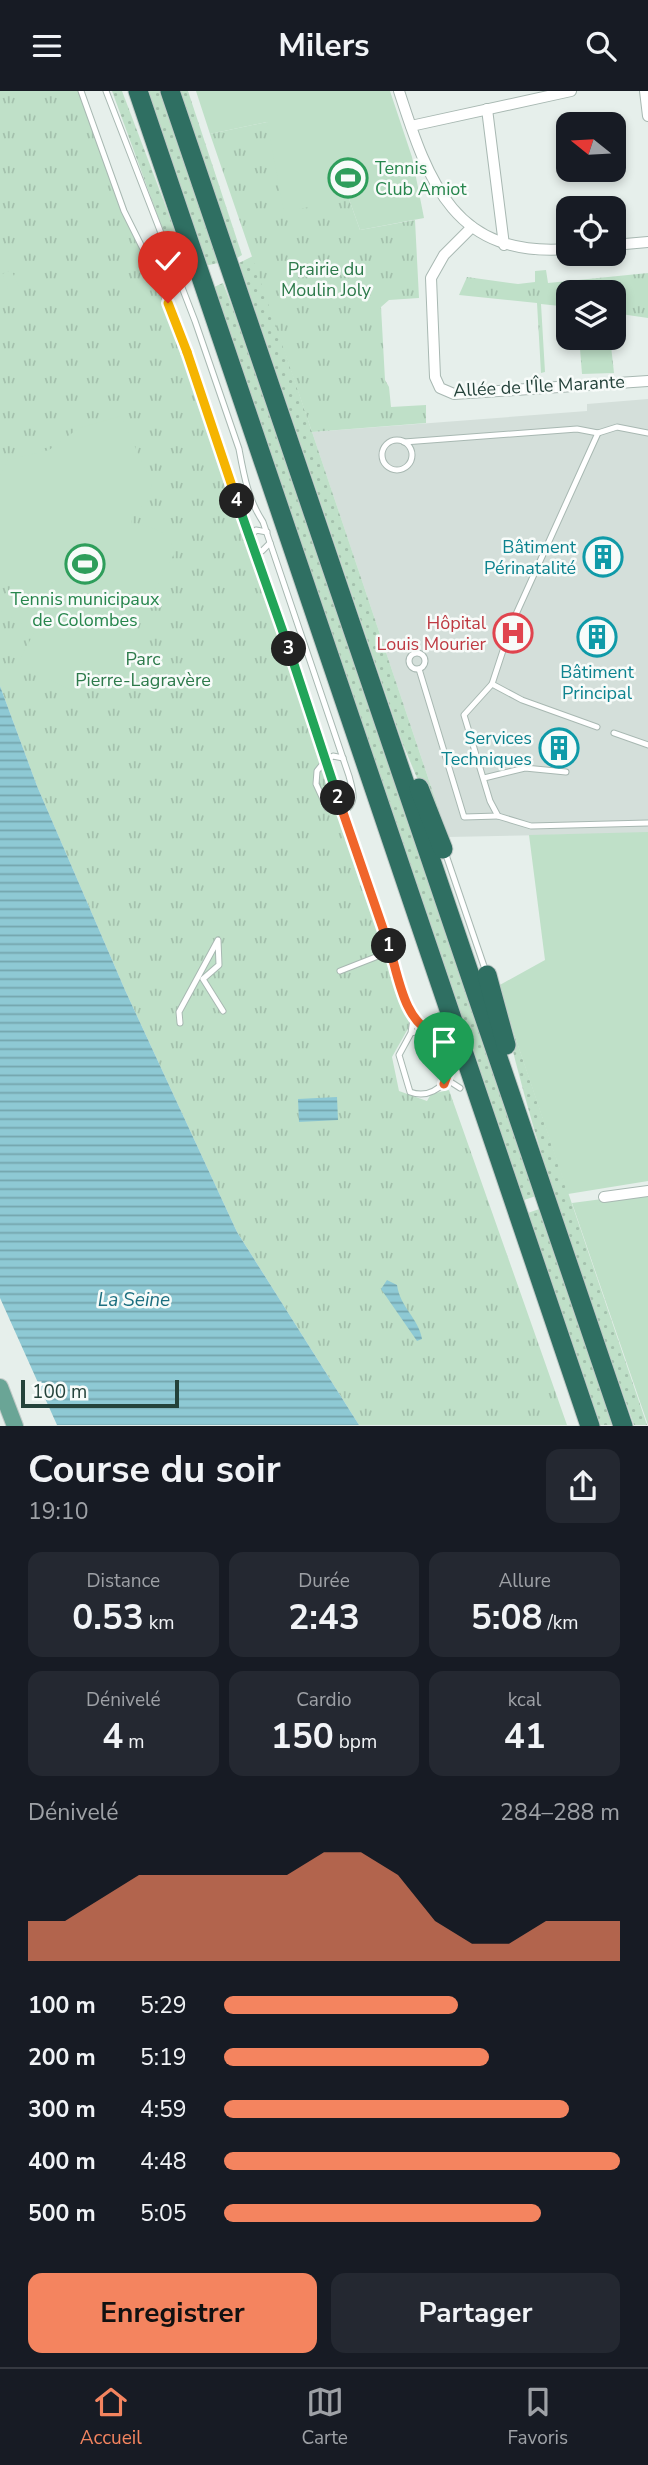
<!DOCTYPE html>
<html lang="fr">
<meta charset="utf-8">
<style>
:root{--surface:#171b24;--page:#242831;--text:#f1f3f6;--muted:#9ea1a6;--line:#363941;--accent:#f4845f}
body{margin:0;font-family:"Nunito Sans",sans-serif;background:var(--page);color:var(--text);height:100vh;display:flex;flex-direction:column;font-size:26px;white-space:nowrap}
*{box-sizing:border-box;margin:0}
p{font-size:23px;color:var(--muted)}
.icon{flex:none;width:38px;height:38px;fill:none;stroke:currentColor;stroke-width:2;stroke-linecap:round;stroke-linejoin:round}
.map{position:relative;height:1335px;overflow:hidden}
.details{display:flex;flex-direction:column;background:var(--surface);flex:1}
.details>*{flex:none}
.needle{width:46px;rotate:288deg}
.buttons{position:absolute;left:556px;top:21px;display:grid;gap:14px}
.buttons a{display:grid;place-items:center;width:70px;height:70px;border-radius:14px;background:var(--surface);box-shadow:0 4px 10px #0003;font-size:35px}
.scale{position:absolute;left:21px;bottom:18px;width:158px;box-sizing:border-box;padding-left:7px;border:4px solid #24423a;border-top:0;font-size:19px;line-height:24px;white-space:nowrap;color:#24423a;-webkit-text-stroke:5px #f7fbf9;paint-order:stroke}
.pin{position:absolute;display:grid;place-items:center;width:60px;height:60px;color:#fff;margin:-72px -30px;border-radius:50% 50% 50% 0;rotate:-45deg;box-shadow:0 0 7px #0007}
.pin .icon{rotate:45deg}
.km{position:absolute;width:35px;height:35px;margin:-18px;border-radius:50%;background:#222;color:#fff;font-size:19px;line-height:35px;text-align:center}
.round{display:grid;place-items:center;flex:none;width:74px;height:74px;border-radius:14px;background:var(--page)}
.head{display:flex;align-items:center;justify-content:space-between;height:119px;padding:0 28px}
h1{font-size:38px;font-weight:700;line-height:52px}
.metrics{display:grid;grid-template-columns:repeat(3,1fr);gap:10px;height:119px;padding:7px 28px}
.metrics div{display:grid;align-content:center;border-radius:14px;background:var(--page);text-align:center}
.metrics b{font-size:35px;font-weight:700}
.metrics small{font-size:19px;font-weight:400}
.metrics p{font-size:19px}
.chart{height:196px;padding:14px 28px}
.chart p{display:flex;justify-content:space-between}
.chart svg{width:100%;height:126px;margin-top:7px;fill:var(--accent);opacity:.7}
.action{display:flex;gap:14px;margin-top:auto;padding:14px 28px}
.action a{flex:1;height:80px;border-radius:14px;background:var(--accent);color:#111;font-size:28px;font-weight:700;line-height:80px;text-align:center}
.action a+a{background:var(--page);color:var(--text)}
ul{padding:0 28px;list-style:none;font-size:23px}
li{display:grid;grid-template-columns:112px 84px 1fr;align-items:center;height:52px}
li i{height:18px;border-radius:9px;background:var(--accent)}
header{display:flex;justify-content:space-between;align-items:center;height:91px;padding:0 28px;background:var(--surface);font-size:32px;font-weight:700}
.tab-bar{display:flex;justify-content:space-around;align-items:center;height:98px;border-top:2px solid var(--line);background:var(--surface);font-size:19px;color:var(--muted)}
.tab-bar a{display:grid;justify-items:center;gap:4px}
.tab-bar .active{color:var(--accent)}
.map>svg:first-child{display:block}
</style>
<header><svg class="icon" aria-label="menu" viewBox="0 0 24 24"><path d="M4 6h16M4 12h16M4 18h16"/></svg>Milers<svg class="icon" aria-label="search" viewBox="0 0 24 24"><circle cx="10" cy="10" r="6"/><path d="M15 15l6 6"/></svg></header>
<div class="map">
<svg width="648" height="1335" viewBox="0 0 648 1335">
<defs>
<pattern id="grass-dots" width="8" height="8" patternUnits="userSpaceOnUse" patternTransform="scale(1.75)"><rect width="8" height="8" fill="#bfe0c8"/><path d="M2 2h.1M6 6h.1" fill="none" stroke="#a4c1ad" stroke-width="1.8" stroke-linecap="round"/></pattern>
<pattern id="park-tufts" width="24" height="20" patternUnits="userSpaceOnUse" patternTransform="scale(1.75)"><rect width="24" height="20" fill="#bfe0c8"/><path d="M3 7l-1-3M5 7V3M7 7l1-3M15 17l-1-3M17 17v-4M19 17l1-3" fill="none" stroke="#a4c1ad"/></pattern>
<pattern id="water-rules" width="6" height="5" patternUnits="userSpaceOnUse" patternTransform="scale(1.75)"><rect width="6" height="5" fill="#8ec9d4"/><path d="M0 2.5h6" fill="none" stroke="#74a5ad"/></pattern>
</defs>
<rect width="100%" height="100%" fill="#e6efeb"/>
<!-- built -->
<polygon fill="#d4dfda" points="648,308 648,742 448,746 312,341 587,320 587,313"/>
<!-- grass -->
<g fill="url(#grass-dots)">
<polygon points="112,0 122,0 191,182 180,186"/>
<polygon points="147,0 163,0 210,140 218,172 205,175"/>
<polygon points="179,0 188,0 242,164 237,167"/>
<polygon points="253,165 448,746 438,737 402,651 239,172"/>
<polygon points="223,192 235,223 241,223 536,1105 521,1110 212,197"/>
<path d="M498,895L647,1334H634C583,1190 529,1045 498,895Z"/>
<polygon points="542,1117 615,1334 597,1334 525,1123"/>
</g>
<!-- park -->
<g fill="url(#park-tufts)">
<polygon points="0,0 79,0 121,115 174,236 410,934 392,966 399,1000 427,1010 431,1003 449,999 567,1334 359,1334 237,1141 125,899 37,695 0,595"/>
<polygon points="267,31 349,108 360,139 415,129 419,207 389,209 381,216 385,289 389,296 391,316 426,314 426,332 312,341 210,43"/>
<polygon points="546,179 548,192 648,182 648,227 614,222 614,201 569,201 569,216 541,213 545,281 541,282 537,212 459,204 467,186 518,193 535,191 535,180"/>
<polygon points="611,255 614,282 582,283 580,258"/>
</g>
<!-- garden -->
<g fill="#bfe0c8">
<polygon points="196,0 390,0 412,66 424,127 360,139 349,108 284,121 267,31 210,43"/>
<polygon points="11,179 19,195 9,200 2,183"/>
<path d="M121,325L152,393L147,411L131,424L132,433C153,435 169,440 175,461L111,582L74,601L46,587L20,568L35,540L0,519L12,492L0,484V384L8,369L49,359L79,337Z"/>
<polygon points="648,741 648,1090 568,1103 498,895 545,869 529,744"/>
<polygon points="648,1102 648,1334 572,1112"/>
</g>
<!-- water -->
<g fill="url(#water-rules)">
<polygon points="0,595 37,695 125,899 237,1141 359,1334 57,1334 0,1207"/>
<polygon points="337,1006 338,1029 299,1031 298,1008"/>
<path d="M387,1189L397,1194C400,1216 419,1228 422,1248L417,1250L381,1198Z"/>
</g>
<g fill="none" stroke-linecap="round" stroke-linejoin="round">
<!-- service casing -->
<g stroke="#a8b8b2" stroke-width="7">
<g id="service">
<path d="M81,0L124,120L153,178L189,267L325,670L317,680L316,693L327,717L343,721C358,712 353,700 349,685L263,431C248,408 244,385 239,358L195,230L106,0"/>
<circle cx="397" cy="364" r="15"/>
<polyline points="404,351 577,338 598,342"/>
<polyline points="250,447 256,439 267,441"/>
<polyline points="253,457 262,460 270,452"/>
<circle cx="417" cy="570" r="8"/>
<polyline points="419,578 464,726 498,725"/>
<polyline points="492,593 464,624 490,710 498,725 531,735 648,732"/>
<polyline points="597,636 522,609 492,593 512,532 598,342 617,336 648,342"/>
<polyline points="614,642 648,654"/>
<polyline points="343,667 333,665 325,670 413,927 422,939"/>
<polyline points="484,687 525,677 566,681"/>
<polyline points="445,761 486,881"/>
<polyline points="340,880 391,860"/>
<polyline points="180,932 179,921 218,849 219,874 203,888 223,920"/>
<path d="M411,942L422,939L435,942L448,982C443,999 426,1007 410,1001L399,964L411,942L413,927"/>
<polyline points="446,988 460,997"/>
</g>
</g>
<!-- minor casing -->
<g stroke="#a8b8b2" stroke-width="12">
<g id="minor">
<path d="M399,0C429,93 455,167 569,158"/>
<polyline points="645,0 648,25"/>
<polyline points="487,18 504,154"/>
<polyline points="411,35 571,0"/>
<polyline points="472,136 444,164 431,187 435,286 440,297 454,303 648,290"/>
<polyline points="614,154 648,151"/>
<polyline points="604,1106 648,1100"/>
</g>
</g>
<!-- primary casing -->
<g stroke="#c2cac8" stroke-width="18">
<polyline id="primary" points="0,1296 15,1335"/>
</g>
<!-- motorway casing -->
<g stroke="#c2cac8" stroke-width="21">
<g id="motorway">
<polyline points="138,0 590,1335"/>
<polyline points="170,0 623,1335"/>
<polyline points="419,697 443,758"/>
<polyline points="487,884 506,954"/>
</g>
</g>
<!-- service -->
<use href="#service" stroke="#fff" stroke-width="5"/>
<!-- minor -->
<use href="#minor" stroke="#fff" stroke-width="10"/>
<!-- primary -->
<use href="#primary" stroke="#6aa596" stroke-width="16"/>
<!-- motorway -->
<use href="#motorway" stroke="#2f6f62" stroke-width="19"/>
</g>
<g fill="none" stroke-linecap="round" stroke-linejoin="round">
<!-- split-1 casing -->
<g stroke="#fff" stroke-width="14">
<path id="split-1" d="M389,855C398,883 404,933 435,942L448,982L444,993"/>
</g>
<!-- split-2 casing -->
<g stroke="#fff" stroke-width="14">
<polyline id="split-2" points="338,707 389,855"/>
</g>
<!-- split-3 casing -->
<g stroke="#fff" stroke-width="14">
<polyline id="split-3" points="289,558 338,707"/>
</g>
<!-- split-4 casing -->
<g stroke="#fff" stroke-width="14">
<polyline id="split-4" points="237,410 289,558"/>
</g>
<!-- split-5 casing -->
<g stroke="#fff" stroke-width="14">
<polyline id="split-5" points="187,261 237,410"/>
</g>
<!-- split-6 casing -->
<g stroke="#fff" stroke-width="14">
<polyline id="split-6" points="168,212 187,261"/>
</g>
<!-- split-1 -->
<use href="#split-1" stroke="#f0652b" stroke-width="9"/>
<!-- split-2 -->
<use href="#split-2" stroke="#f0652b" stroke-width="9"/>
<!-- split-3 -->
<use href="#split-3" stroke="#22a559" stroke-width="9"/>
<!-- split-4 -->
<use href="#split-4" stroke="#22a559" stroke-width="9"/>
<!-- split-5 -->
<use href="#split-5" stroke="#f5b400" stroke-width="9"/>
<!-- split-6 -->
<use href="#split-6" stroke="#f5b400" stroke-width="9"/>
</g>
<!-- icons -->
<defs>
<g id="stadium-ring" transform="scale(2.0125)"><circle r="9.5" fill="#f7fbf9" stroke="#2e9e5b" stroke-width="1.5"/><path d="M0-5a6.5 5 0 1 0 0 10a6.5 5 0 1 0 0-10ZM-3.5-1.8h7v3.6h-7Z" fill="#2e9e5b"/></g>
<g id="building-ring" transform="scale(2.0125)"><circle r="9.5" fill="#f7fbf9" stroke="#0f9aa8" stroke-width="1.5"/><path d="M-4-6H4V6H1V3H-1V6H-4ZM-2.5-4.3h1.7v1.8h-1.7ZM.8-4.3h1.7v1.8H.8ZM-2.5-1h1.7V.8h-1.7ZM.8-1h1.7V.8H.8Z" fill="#0f9aa8"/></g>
<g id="hospital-ring" transform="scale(2.0125)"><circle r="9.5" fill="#f7fbf9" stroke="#e0444e" stroke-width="1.5"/><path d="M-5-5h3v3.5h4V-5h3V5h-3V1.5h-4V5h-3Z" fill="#e0444e"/></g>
</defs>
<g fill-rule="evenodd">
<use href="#stadium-ring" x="348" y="87"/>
<use href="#building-ring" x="603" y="466"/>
<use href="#stadium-ring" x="85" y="473"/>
<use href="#hospital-ring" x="513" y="542"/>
<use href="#building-ring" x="597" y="546"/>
<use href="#building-ring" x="559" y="657"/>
</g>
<g text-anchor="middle" stroke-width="5" stroke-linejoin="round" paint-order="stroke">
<!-- leisure labels -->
<g font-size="18" fill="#27864d" stroke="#f7fbf9" text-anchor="start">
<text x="375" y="83">Tennis<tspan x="375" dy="21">Club Amiot</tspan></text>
<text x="85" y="514" text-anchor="middle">Tennis municipaux<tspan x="85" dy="21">de Colombes</tspan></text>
</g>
<!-- park labels -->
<g font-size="18" fill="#2d7a4b" stroke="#f7fbf9">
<text x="326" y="184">Prairie du<tspan x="326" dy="21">Moulin Joly</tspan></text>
<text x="143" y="574">Parc<tspan x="143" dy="21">Pierre-Lagravère</tspan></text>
</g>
<!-- street labels -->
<g font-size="18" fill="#24423a" stroke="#f7fbf9">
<text transform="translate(539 295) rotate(-3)" y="6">Allée de l'Île Marante</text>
</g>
<!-- culture labels -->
<g font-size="18" fill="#0d838f" stroke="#f7fbf9" text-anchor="end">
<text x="576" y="462">Bâtiment<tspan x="576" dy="21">Périnatalité</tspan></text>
<text x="597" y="587" text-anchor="middle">Bâtiment<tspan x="597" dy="21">Principal</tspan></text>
<text x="532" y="653">Services<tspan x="532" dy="21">Techniques</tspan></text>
</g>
<!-- health labels -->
<g font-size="18" fill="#be3a42" stroke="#f7fbf9" text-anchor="end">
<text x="486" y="538">Hôpital<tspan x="486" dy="21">Louis Mourier</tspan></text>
</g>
<!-- water labels -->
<g font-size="19" font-style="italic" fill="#1c6f80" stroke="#f7fbf9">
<text x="134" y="1215">La Seine</text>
</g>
</g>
</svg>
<div class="buttons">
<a><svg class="needle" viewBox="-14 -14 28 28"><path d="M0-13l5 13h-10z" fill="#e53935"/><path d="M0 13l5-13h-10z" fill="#9ea1a6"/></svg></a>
<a><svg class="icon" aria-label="locate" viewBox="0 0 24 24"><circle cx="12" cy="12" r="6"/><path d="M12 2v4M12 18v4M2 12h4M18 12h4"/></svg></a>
<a><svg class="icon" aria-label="layers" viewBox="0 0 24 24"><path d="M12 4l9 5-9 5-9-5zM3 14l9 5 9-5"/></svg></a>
</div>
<div class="scale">100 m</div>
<div class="pin" style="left:444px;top:993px;background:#1e9e55"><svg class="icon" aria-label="arrive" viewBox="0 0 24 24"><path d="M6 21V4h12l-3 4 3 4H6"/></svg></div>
<div class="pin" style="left:168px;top:212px;background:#d93025"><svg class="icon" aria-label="check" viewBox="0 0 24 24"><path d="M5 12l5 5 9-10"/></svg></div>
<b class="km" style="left:389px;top:855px">1</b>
<b class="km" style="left:338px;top:707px">2</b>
<b class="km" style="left:289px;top:558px">3</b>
<b class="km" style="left:237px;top:410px">4</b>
</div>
<section class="details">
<div class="head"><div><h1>Course du soir</h1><p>19:10</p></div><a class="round"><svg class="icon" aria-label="share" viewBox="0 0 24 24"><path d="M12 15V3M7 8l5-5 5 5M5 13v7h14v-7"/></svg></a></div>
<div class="metrics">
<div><p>Distance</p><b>0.53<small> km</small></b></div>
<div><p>Durée</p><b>2:43</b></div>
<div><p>Allure</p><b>5:08<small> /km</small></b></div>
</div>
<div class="metrics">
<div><p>Dénivelé</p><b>4<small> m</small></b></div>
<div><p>Cardio</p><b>150<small> bpm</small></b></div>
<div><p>kcal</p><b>41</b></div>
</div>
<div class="chart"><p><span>Dénivelé</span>284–288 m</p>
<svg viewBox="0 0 160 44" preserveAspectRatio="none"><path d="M0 44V30L10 30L20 22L30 14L40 14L50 14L60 14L70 14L80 6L90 6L100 14L110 30L120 38L130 38L140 30L150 30L160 30V44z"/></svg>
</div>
<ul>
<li><b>100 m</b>5:29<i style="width:59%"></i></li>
<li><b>200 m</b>5:19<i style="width:67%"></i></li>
<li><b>300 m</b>4:59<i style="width:87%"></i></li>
<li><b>400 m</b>4:48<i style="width:100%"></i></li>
<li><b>500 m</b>5:05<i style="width:80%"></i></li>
</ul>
<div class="action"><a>Enregistrer</a><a>Partager</a></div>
</section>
<nav class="tab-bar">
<a class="active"><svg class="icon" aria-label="home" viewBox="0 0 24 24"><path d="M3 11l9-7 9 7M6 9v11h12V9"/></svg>Accueil</a>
<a><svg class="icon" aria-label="map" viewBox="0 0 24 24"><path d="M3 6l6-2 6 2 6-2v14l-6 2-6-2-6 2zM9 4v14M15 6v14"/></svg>Carte</a>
<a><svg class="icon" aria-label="saved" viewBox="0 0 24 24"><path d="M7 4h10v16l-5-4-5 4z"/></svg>Favoris</a>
</nav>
